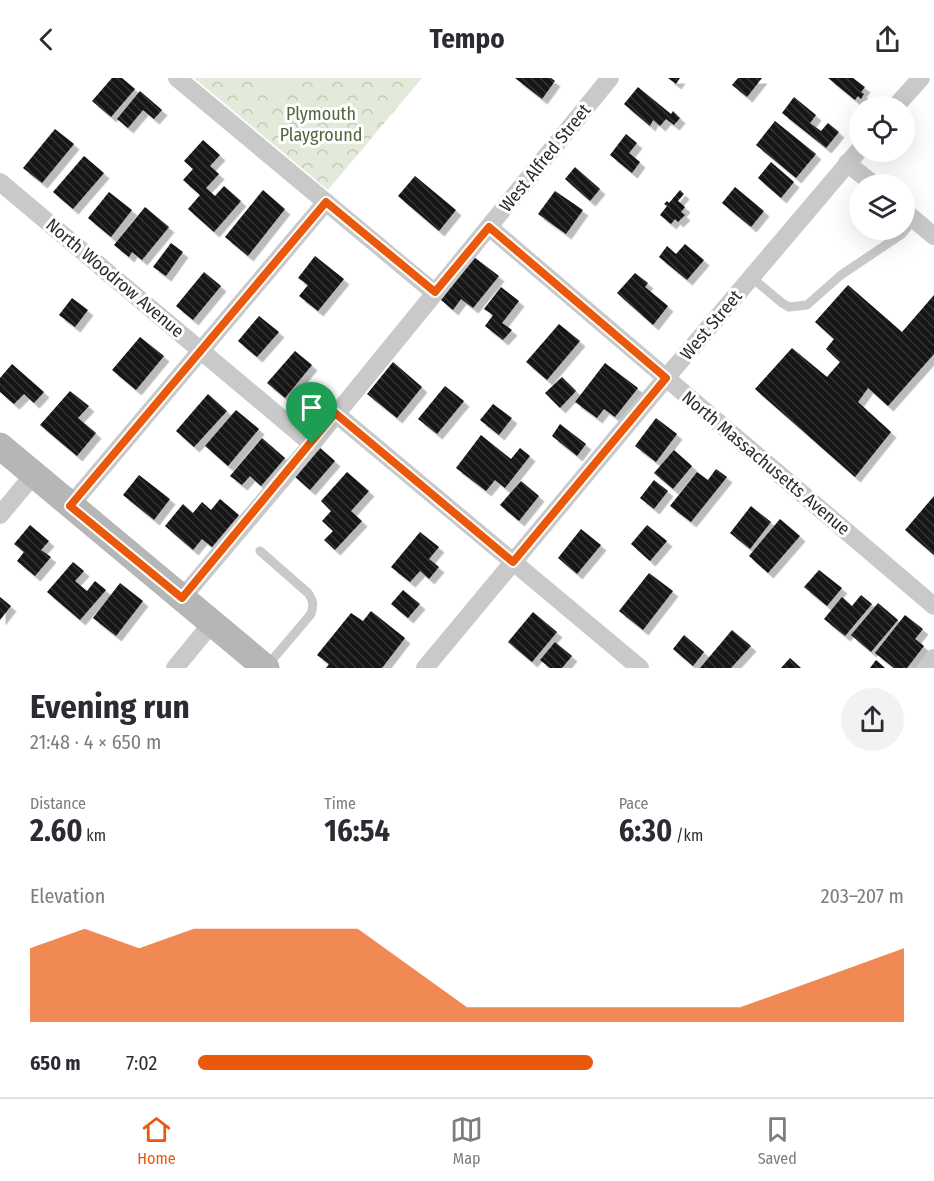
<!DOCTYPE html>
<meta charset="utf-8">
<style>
:root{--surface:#fff;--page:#f2f2f3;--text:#2b2b33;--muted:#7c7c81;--line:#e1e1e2;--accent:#ea580c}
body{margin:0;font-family:"Fira Sans Condensed",sans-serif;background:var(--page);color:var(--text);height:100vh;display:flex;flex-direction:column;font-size:22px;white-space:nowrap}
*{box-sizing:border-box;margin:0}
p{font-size:20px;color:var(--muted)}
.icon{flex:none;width:33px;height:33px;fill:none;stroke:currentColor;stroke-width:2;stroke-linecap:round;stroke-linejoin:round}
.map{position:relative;height:590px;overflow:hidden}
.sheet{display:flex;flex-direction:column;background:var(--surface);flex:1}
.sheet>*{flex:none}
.buttons{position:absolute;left:849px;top:18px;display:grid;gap:12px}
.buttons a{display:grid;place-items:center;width:66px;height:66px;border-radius:50%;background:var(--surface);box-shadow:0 6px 24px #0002;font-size:30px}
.pin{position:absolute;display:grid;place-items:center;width:51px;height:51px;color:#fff;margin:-62px -26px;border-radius:50% 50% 50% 0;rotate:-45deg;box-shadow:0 0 6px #0007}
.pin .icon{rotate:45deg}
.round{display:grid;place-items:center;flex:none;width:63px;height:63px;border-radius:32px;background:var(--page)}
.head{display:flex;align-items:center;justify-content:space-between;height:102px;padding:0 30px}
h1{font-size:33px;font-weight:700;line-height:45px}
.figures{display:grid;grid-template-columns:repeat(3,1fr);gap:9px;height:102px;padding:6px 30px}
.figures div{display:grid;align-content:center}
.figures b{font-size:30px;font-weight:700}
.figures small{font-size:16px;font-weight:400}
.figures p{font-size:16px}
.chart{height:168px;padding:12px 30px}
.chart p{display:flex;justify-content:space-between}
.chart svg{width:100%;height:108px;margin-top:6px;fill:var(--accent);opacity:.7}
ul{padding:0 30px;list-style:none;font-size:20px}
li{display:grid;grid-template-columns:96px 72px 1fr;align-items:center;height:45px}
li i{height:15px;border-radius:8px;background:var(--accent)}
header{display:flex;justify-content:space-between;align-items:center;height:78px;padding:0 30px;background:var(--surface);font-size:27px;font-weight:700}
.menu{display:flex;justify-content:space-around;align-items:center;height:84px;border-top:2px solid var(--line);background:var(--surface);font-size:16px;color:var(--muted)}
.menu a{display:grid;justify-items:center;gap:3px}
.menu .on{color:var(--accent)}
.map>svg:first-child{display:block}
</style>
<header><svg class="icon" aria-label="back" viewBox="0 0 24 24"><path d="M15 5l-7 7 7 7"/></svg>Tempo<svg class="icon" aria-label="share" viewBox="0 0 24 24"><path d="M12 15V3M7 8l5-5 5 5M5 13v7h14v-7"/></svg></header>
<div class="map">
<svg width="934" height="590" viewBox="0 0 934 590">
<defs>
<pattern id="park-crowns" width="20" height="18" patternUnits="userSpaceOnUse" patternTransform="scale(1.5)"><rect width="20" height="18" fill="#e4eada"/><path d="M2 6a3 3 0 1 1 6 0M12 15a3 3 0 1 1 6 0" fill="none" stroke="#c4c9bb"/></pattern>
<pattern id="building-back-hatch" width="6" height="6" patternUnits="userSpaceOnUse" patternTransform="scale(1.5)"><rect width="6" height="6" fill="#131313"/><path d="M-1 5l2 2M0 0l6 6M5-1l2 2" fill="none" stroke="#363636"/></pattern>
<filter id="shadow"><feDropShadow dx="5.5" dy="5.5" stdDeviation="0" flood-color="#0004"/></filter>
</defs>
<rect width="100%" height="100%" fill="#fff"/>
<!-- park -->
<polygon fill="url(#park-crowns)" points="194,0 422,0 328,112"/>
<!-- garden -->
<polygon fill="#e4eada" points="252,0 305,0 282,25"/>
<!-- building -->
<g fill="url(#building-back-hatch)" filter="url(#shadow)">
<polygon points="112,0 122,0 135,11 111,39 92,23"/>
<polygon points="515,0 551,0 555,3 542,21"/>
<polygon points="668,0 680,0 676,6"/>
<polygon points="738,0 762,0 747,19 732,7"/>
<polygon points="828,0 853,0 865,9 861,14 864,16 861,21 858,18 855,22"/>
<polygon points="638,9 671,36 673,33 680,40 674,47 666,41 660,48 653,42 650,48 624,26"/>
<polygon points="140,13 162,32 154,41 143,32 128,50 117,41"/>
<polygon points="794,19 816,37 810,45 821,53 828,45 839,54 826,70 782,35"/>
<polygon points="775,43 816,76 796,100 756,67"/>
<polygon points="55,51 74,66 42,105 23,90"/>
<polygon points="626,56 637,65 629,75 640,84 632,95 610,77"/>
<polygon points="203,62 220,77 210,88 219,96 206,110 215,118 224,108 241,123 214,154 188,131 200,117 183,102 193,91 184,83"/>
<polygon points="84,78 104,95 73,131 53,114"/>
<polygon points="771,84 794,104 781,120 758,100"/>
<polygon points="575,89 600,111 590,123 565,101"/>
<polygon points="415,98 456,132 439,153 398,118"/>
<polygon points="735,109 764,133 751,149 722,125"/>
<polygon points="263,112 285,131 248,178 225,159"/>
<polygon points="680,112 684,116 678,123 685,129 681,134 685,137 678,144 675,141 671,146 660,137 667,128 664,126 667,123 669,125"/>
<polygon points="555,113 583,132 566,156 538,136"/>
<polygon points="109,114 132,132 111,159 88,140"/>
<polygon points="145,129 169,149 142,182 132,174 129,179 114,167"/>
<polygon points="171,165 183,174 166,198 153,189"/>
<polygon points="685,166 704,182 687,202 659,179 667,168 676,176"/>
<polygon points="315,178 344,201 318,233 299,218 308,207 298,200"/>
<polygon points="474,179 499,198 473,230 461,221 453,232 441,222"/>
<polygon points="204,194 221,208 193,242 176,228"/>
<polygon points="635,195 648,205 645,209 668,228 653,247 617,215"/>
<polygon points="848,207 902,254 934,217 934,276 888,328 868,310 858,324 891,354 855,399 755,311 792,270 827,299 840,284 826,271 834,261 815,244"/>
<polygon points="501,209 519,223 502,245 512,252 503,262 485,248 493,237 484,231"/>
<polygon points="72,220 88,232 75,249 59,237"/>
<polygon points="259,238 279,254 257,279 238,263"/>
<polygon points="559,246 580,263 547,302 526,284"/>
<polygon points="140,259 164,278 136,312 112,292"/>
<polygon points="295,273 312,287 285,320 267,305"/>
<polygon points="393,284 422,309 397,340 367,316"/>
<polygon points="605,285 638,310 615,339 604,331 597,340 575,324"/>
<polygon points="12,286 44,314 34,325 24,316 14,326 0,314 0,300"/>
<polygon points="562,299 576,313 560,330 545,315"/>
<polygon points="445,308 464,323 437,356 418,341"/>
<polygon points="70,313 89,328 78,340 96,355 77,378 40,347"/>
<polygon points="208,316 227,333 194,369 176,353"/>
<polygon points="493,326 512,340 499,357 480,342"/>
<polygon points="236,332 259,351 228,388 205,368"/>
<polygon points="656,340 677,356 656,384 635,368"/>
<polygon points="560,346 586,366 577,378 552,358"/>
<polygon points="481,357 511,381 520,370 530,378 505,410 495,402 486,413 456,390"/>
<polygon points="262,360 285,380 261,408 250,398 242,407 230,398"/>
<polygon points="319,369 335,383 310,412 294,398"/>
<polygon points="674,372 692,388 673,411 654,395"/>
<polygon points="716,391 727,399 691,444 670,428 697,394 708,402"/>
<polygon points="347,394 369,413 351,433 362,443 335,472 324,462 333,453 322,443 331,433 321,423"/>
<polygon points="139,397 170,421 154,442 123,417"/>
<polygon points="654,402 668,413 654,431 640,420"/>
<polygon points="521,403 539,418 519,443 500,427"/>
<polygon points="934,418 934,477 905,452"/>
<polygon points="220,421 239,437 212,469 202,461 193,472 165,448 183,426 193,435 202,424 211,432"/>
<polygon points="751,428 771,444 750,471 730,455"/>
<polygon points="780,441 800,458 768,495 749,478"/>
<polygon points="30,447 49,463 41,472 51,479 35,498 17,483 24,474 14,466"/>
<polygon points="647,447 667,463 650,483 631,466"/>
<polygon points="581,451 601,467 577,496 558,480"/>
<polygon points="420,454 439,469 429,481 439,489 429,501 420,493 410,504 391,489"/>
<polygon points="73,484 84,493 75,503 87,513 95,503 106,512 80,542 47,514"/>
<polygon points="819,492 842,510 827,528 804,509"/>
<polygon points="649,495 673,513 643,552 619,533"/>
<polygon points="120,505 143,523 116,558 93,540"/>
<polygon points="403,512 420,526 408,540 391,526"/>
<polygon points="861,517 872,526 845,558 824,541 842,519 852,528"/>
<polygon points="0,519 11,528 0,542"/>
<polygon points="878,525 898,542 871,574 851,557"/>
<polygon points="371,533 405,560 382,590 326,590 329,586 317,577 351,535 363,543"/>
<polygon points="533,534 557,554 532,584 508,564"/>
<polygon points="905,537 923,551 915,561 924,568 907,590 894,590 875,575"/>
<polygon points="732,552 751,568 731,590 700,590"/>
<polygon points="684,557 704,574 693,588 673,571"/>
<polygon points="555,564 572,578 562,590 550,590 540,582"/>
<polygon points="790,580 801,590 781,590"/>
<polygon points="876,582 885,590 870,590"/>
</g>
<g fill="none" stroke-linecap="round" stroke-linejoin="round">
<!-- lane -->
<g stroke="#c9c9c9" stroke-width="9">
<polyline points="751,199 782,225 789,229 807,227 841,197 902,156 914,141"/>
<path d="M260,473L308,515C313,522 314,527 311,536L267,588"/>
</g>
<!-- street -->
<g stroke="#c9c9c9" stroke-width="18">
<polyline points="177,0 435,215"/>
<polyline points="896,28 921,0"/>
<polyline points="847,85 873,106"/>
<polyline points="0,104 312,366"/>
<polyline points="904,133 934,158"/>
<polyline points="489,149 934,528"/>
<polyline points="335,335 640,590"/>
<polyline points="70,428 326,124"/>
<polyline points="0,437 34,396"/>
<polyline points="182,520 312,366 610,0"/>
<polyline points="175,590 212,545"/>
<polyline points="425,590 666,300 860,71"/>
<polyline points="926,590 934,580"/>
</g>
<!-- secondary -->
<polyline stroke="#b6b6b6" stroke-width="27" points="0,368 266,590"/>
</g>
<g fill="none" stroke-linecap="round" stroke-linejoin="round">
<!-- route casing -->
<g stroke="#fff" stroke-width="12">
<polygon id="route" points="326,124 435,214 489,149 666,300 513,484 335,335 182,520 70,428"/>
</g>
<!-- route -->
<use href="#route" stroke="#ea580c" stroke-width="8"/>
</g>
<g text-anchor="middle" stroke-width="6" stroke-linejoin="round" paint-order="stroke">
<!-- park labels -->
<g font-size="18" fill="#53663c" stroke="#fff">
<text x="321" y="42">Plymouth<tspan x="321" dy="21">Playground</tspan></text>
</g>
<!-- street labels -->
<g font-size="18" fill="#2c2c2c" stroke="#fff">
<text transform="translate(545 80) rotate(-51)" y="6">West Alfred Street</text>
<text transform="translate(115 200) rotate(40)" y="6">North Woodrow Avenue</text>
<text transform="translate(711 247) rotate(-50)" y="6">West Street</text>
<text transform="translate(766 385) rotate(40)" y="6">North Massachusetts Avenue</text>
</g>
</g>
</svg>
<div class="buttons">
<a><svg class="icon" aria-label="locate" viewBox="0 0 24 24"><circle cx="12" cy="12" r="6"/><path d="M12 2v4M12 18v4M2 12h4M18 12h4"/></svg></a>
<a><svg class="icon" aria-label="layers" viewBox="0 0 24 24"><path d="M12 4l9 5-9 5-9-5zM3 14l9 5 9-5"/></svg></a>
</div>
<div class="pin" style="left:312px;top:366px;background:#1e9e55"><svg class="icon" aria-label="arrive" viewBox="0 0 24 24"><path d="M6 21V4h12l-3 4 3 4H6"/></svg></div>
</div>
<section class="sheet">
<div class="head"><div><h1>Evening run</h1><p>21:48 · 4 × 650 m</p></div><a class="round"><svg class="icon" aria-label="share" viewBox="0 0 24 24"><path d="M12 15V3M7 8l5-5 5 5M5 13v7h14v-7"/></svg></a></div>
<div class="figures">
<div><p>Distance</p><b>2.60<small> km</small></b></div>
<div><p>Time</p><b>16:54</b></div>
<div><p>Pace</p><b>6:30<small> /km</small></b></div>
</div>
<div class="chart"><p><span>Elevation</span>203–207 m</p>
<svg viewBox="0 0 160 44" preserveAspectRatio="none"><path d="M0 44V14L10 6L20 14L30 6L40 6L50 6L60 6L70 22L80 38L90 38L100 38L110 38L120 38L130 38L140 30L150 22L160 14V44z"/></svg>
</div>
<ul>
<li><b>650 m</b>7:02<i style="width:56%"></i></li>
</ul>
</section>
<nav class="menu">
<a class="on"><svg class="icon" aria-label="home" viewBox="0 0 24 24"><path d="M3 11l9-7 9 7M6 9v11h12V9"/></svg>Home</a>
<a><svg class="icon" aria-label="map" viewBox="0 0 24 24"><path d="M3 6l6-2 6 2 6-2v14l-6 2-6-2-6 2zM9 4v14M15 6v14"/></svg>Map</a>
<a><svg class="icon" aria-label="saved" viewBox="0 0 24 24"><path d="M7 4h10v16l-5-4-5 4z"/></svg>Saved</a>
</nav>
